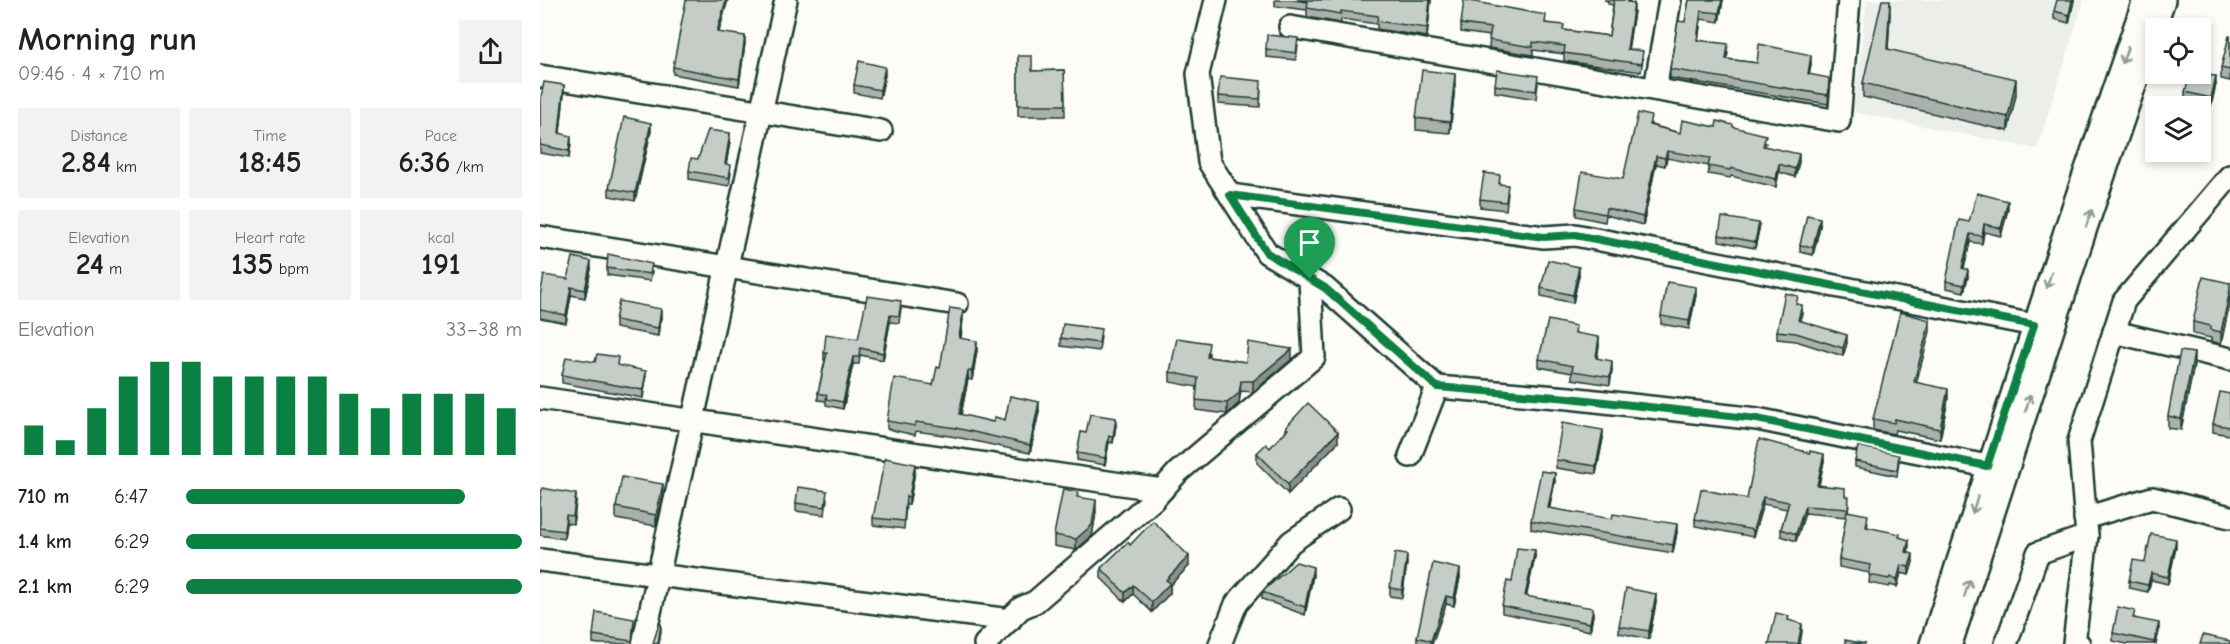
<!DOCTYPE html>
<meta charset="utf-8">
<style>
:root{--surface:#fff;--page:#f2f2f2;--text:#202124;--muted:#757577;--accent:#0b8043}
body{margin:0;font-family:"Comic Neue",sans-serif;background:var(--page);color:var(--text);height:100vh;display:flex;flex-direction:column;font-size:22px;white-space:nowrap}
*{box-sizing:border-box;margin:0}
p{font-size:20px;color:var(--muted)}
.icon{flex:none;width:33px;height:33px;fill:none;stroke:currentColor;stroke-width:2;stroke-linecap:round;stroke-linejoin:round}
.map{position:relative;flex:1;overflow:hidden}
.side{display:flex;flex-direction:column;background:var(--surface);width:540px}
.side>*{flex:none}
.controls{position:absolute;left:1605px;top:18px;display:grid;gap:12px}
.controls a{display:grid;place-items:center;width:66px;height:66px;border-radius:0px;background:var(--surface);box-shadow:0 3px 9px #0003;font-size:30px}
.pin{position:absolute;display:grid;place-items:center;width:51px;height:51px;color:#fff;margin:-62px -26px;border-radius:50% 50% 50% 0;rotate:-45deg;box-shadow:0 0 6px #0007}
.pin .icon{rotate:45deg}
.round{display:grid;place-items:center;flex:none;width:63px;height:63px;border-radius:0px;background:var(--page)}
.headline{display:flex;align-items:center;justify-content:space-between;height:102px;padding:0 18px}
h1{font-size:33px;font-weight:600;line-height:45px}
.stats{display:grid;grid-template-columns:repeat(3,1fr);gap:9px;height:102px;padding:6px 18px}
.stats div{display:grid;align-content:center;border-radius:0px;background:var(--page);text-align:center}
.stats b{font-size:30px;font-weight:600}
.stats small{font-size:16px;font-weight:400}
.stats p{font-size:16px}
.chart{height:168px;padding:12px 18px}
.chart p{display:flex;justify-content:space-between}
.chart svg{width:100%;height:108px;margin-top:6px;stroke:var(--accent);stroke-width:6}
ul{padding:0 18px;list-style:none;font-size:20px}
li{display:grid;grid-template-columns:96px 72px 1fr;align-items:center;height:45px}
li i{height:15px;border-radius:8px;background:var(--accent)}
main{display:flex;flex:1;min-height:0}
.map>svg:first-child{display:block}
</style>
<main>
<section class="side">
<div class="headline"><div><h1>Morning run</h1><p>09:46 · 4 × 710 m</p></div><a class="round"><svg class="icon" aria-label="share" viewBox="0 0 24 24"><path d="M12 15V3M7 8l5-5 5 5M5 13v7h14v-7"/></svg></a></div>
<div class="stats">
<div><p>Distance</p><b>2.84<small> km</small></b></div>
<div><p>Time</p><b>18:45</b></div>
<div><p>Pace</p><b>6:36<small> /km</small></b></div>
</div>
<div class="stats">
<div><p>Elevation</p><b>24<small> m</small></b></div>
<div><p>Heart rate</p><b>135<small> bpm</small></b></div>
<div><p>kcal</p><b>191</b></div>
</div>
<div class="chart"><p><span>Elevation</span>33–38 m</p>
<svg viewBox="0 0 160 44" preserveAspectRatio="none"><path d="M5 44V32M15 44V38M25 44V25M35 44V12M45 44V6M55 44V6M65 44V12M75 44V12M85 44V12M95 44V12M105 44V19M115 44V25M125 44V19M135 44V19M145 44V19M155 44V25"/></svg>
</div>
<ul>
<li><b>710 m</b>6:47<i style="width:83%"></i></li>
<li><b>1.4 km</b>6:29<i style="width:100%"></i></li>
<li><b>2.1 km</b>6:29<i style="width:100%"></i></li>
</ul>
</section>
<div class="map">
<svg width="1690" height="644" viewBox="0 0 1690 644">
<rect width="100%" height="100%" fill="#fdfcf7"/>
<filter id="ink" filterUnits="userSpaceOnUse"><feTurbulence type="fractalNoise" baseFrequency=".0167" numOctaves="2"/><feDisplacementMap in="SourceGraphic" scale="12" xChannelSelector="R" yChannelSelector="G"/><feConvolveMatrix kernelMatrix="1 2 1 2 8 2 1 2 1" color-interpolation-filters="sRGB"/></filter>
<g filter="url(#ink)">
<!-- built -->
<polygon fill="#eceee9" points="1327,0 1544,0 1497,149 1313,112"/>
<g fill="none" stroke-linecap="round" stroke-linejoin="round">
<!-- minor casing -->
<g stroke="#1f3d34" stroke-width="26">
<g id="minor">
<polyline points="676,0 658,74 669,162 727,253 785,288 897,387 870,456"/>
<polyline points="750,27 1299,121 1309,0"/>
<polyline points="0,76 341,131"/>
<polyline points="1115,89 1130,0"/>
<polyline points="690,195 1004,237 1035,235 1494,325"/>
<polyline points="0,237 417,304"/>
<polyline points="1574,332 1690,359"/>
<polyline points="897,387 1029,398 1217,419 1447,466"/>
<polyline points="0,398 622,490"/>
<polyline points="1545,518 1612,498 1690,517"/>
<polyline points="0,560 470,620"/>
<polyline points="103,644 246,0"/>
<polyline points="445,644 481,608 495,602 613,500 638,472 774,357 770,279"/>
<polyline points="680,644 696,604 751,542 799,509"/>
<polyline points="1391,644 1528,222 1604,0"/>
<polyline points="1411,644 1546,228 1624,0"/>
<polyline points="1466,644 1498,553 1547,536 1539,441 1584,301 1690,176"/>
<polyline points="1539,644 1534,643 1547,536"/>
</g>
</g>
<!-- minor -->
<use href="#minor" stroke="#fdfcf7" stroke-width="21"/>
</g>
<!-- wall -->
<g fill="#aab0ab" stroke="#1f3d34" stroke-width="1.5">
<polygon points="735,0 891,0 887,37 837,29 837,24 801,19 801,23 767,17 767,10 735,6"/>
<polygon points="1064,0 1090,0 1090,2 1094,11 1088,49 1103,59 1101,72 1024,61 1024,54 993,50 993,55 949,48 950,36 921,32 921,24 1006,23 1024,30 1069,36 1073,5 1068,4 1068,1"/>
<polygon points="1149,0 1183,0 1179,22 1161,19 1158,40 1188,53 1187,59 1217,63 1271,64 1269,75 1289,87 1288,104 1130,78 1130,69 1145,22"/>
<polygon points="1534,0 1529,23 1514,19 1514,11"/>
<polygon points="1350,13 1348,49 1476,94 1468,131 1323,97 1323,83"/>
<polygon points="179,32 205,43 199,86 133,74 133,67"/>
<polygon points="1690,36 1690,81 1681,79 1681,68"/>
<polygon points="758,46 756,60 726,57 726,49"/>
<polygon points="478,56 492,71 524,70 525,116 478,116"/>
<polygon points="345,75 340,98 314,93 314,85"/>
<polygon points="998,84 996,99 955,92 955,85"/>
<polygon points="1676,84 1671,106 1645,99 1645,92"/>
<polygon points="915,85 910,133 876,130 876,118"/>
<polygon points="721,89 720,107 678,104 678,96"/>
<polygon points="24,93 20,133 31,143 29,158 0,153 0,102"/>
<polygon points="1111,123 1111,125 1140,133 1176,127 1193,128 1226,143 1225,146 1259,162 1255,177 1239,172 1236,187 1191,176 1190,178 1168,174 1169,166 1127,158 1125,166 1116,164 1103,225 1066,215 1065,222 1036,216 1036,208 1083,179"/>
<polygon points="111,131 95,201 69,196 69,188"/>
<polygon points="190,141 186,164 191,173 189,186 149,179 149,171 158,159"/>
<polygon points="960,184 968,193 966,210 940,207 940,199"/>
<polygon points="1468,209 1461,236 1444,232 1442,244 1430,242 1424,269 1428,277 1424,292 1406,288 1406,281 1429,222"/>
<polygon points="1280,226 1273,255 1260,252 1260,245"/>
<polygon points="1219,229 1215,248 1179,241 1179,235"/>
<polygon points="67,268 112,272 110,281 67,275"/>
<polygon points="51,269 45,298 31,295 26,323 0,318 0,296 28,279"/>
<polygon points="1039,275 1033,303 1001,296 1001,288"/>
<polygon points="1690,283 1690,301 1681,344 1671,341 1671,338 1653,334 1653,322"/>
<polygon points="1156,295 1149,329 1121,324 1121,316"/>
<polygon points="1258,304 1262,313 1260,320 1307,343 1303,356 1256,341 1237,339 1237,331"/>
<polygon points="361,308 359,323 350,322 343,360 320,355 319,364 313,364 303,409 286,405 286,401 278,400 278,393 285,360 284,360 284,353 318,339"/>
<polygon points="121,317 118,336 75,328 75,320"/>
<polygon points="423,319 421,338 437,350 432,380 428,379 421,415 453,422 499,411 490,453 416,437 376,431 375,435 347,429 347,421 393,385"/>
<polygon points="1390,331 1376,382 1408,399 1400,439 1355,430 1354,434 1333,430 1333,419"/>
<polygon points="1036,333 1059,345 1057,358 1072,369 1070,385 1032,379 1032,373 999,367 999,359"/>
<polygon points="561,336 559,351 521,346 521,338"/>
<polygon points="669,353 669,357 706,362 752,359 713,392 701,391 699,403 687,414 656,410 657,387 630,382 630,372"/>
<polygon points="1654,365 1641,430 1628,428 1628,416"/>
<polygon points="78,366 106,379 103,398 22,383 22,375"/>
<polygon points="1690,394 1690,435 1673,432 1673,424"/>
<polygon points="576,425 573,443 569,442 565,465 537,460 537,453 546,433"/>
<polygon points="746,427 798,442 748,494 717,463 717,453 730,448 746,432"/>
<polygon points="1063,438 1056,474 1016,468 1016,460"/>
<polygon points="1284,461 1279,485 1305,496 1309,504 1308,511 1328,523 1327,527 1360,537 1369,548 1368,552 1373,562 1369,575 1361,573 1357,587 1350,585 1349,587 1329,583 1330,573 1299,567 1299,559 1306,517 1265,513 1256,541 1241,536 1241,529 1247,509 1223,504 1213,537 1155,526 1155,519 1207,499"/>
<polygon points="1315,461 1359,461 1357,476 1315,467"/>
<polygon points="375,471 369,505 366,504 364,529 333,525 333,518"/>
<polygon points="1015,481 1009,508 1137,532 1133,553 991,529 991,521"/>
<polygon points="123,496 116,526 76,519 76,507"/>
<polygon points="538,497 556,512 552,536 536,550 514,546 514,535"/>
<polygon points="287,499 285,515 256,511 256,503"/>
<polygon points="0,502 36,502 33,524 26,523 24,539 0,535"/>
<polygon points="590,545 649,566 630,585 630,593 612,612 593,594 585,602 561,578 561,568"/>
<polygon points="1636,547 1628,584 1611,580 1608,592 1589,588 1589,581 1605,562"/>
<polygon points="995,557 986,596 1053,615 1050,631 962,613 962,606 972,582"/>
<polygon points="867,563 862,598 850,596 850,588"/>
<polygon points="773,575 765,615 722,599 722,592"/>
<polygon points="920,577 914,606 906,604 892,644 877,644 877,637"/>
<polygon points="1116,602 1109,639 1079,633 1079,626"/>
<polygon points="1595,618 1619,631 1616,644 1587,644 1573,641 1573,633"/>
<polygon points="94,627 92,644 59,644 53,643 53,635"/>
</g>
<!-- shaded-wall -->
<g fill="#8b908b" stroke="#1f3d34" stroke-width="1.5">
<polygon points="186,0 188,0 177,39 177,32"/>
<polygon points="890,0 891,0 887,37 887,28"/>
<polygon points="1182,0 1183,0 1179,22 1179,13"/>
<polygon points="1350,0 1350,13 1347,64 1347,49"/>
<polygon points="1532,0 1534,0 1529,23 1529,15"/>
<polygon points="1094,3 1094,11 1087,57 1087,49"/>
<polygon points="1161,11 1161,19 1157,49 1157,40"/>
<polygon points="205,36 205,43 199,86 199,79"/>
<polygon points="1271,55 1271,64 1268,83 1268,74"/>
<polygon points="345,67 345,75 340,98 340,90"/>
<polygon points="915,74 915,85 910,133 910,122"/>
<polygon points="1676,76 1676,84 1671,106 1671,98"/>
<polygon points="1476,79 1476,94 1468,131 1468,117"/>
<polygon points="24,85 24,93 19,141 19,133"/>
<polygon points="111,123 111,131 95,201 95,193"/>
<polygon points="190,133 190,141 185,172 185,164"/>
<polygon points="31,136 31,143 29,158 29,151"/>
<polygon points="1127,151 1127,158 1125,166 1125,158"/>
<polygon points="1259,154 1259,162 1255,177 1255,169"/>
<polygon points="1116,156 1116,164 1103,225 1103,217"/>
<polygon points="1239,164 1239,172 1236,187 1236,179"/>
<polygon points="1468,201 1468,209 1461,236 1461,228"/>
<polygon points="1280,218 1280,226 1273,255 1273,247"/>
<polygon points="1219,223 1219,229 1215,248 1215,242"/>
<polygon points="1444,224 1444,232 1442,244 1442,236"/>
<polygon points="1430,234 1430,242 1422,276 1422,268"/>
<polygon points="51,261 51,269 45,298 45,290"/>
<polygon points="1039,267 1039,275 1033,303 1033,295"/>
<polygon points="1428,270 1428,277 1424,292 1424,285"/>
<polygon points="31,287 31,295 26,323 26,315"/>
<polygon points="1156,287 1156,295 1149,329 1149,321"/>
<polygon points="1690,290 1690,301 1681,344 1681,332"/>
<polygon points="1262,305 1262,313 1258,328 1258,320"/>
<polygon points="121,309 121,317 118,336 118,328"/>
<polygon points="423,310 423,319 419,347 419,338"/>
<polygon points="350,315 350,322 343,360 343,353"/>
<polygon points="1390,320 1390,331 1374,392 1374,382"/>
<polygon points="1307,335 1307,343 1303,356 1303,348"/>
<polygon points="1059,337 1059,345 1056,366 1056,358"/>
<polygon points="437,341 437,350 432,380 432,371"/>
<polygon points="752,349 752,359 713,392 713,381"/>
<polygon points="1654,353 1654,365 1641,430 1641,419"/>
<polygon points="313,357 313,364 303,409 303,402"/>
<polygon points="1072,361 1072,369 1070,385 1070,377"/>
<polygon points="106,371 106,379 103,398 103,390"/>
<polygon points="428,371 428,379 419,423 419,414"/>
<polygon points="701,381 699,403 687,414 687,403"/>
<polygon points="1408,389 1408,399 1400,439 1400,429"/>
<polygon points="499,402 499,411 490,453 490,445"/>
<polygon points="576,418 576,425 573,443 573,437"/>
<polygon points="1063,430 1063,438 1056,474 1056,466"/>
<polygon points="798,432 798,442 748,494 748,484"/>
<polygon points="569,436 569,442 565,465 565,458"/>
<polygon points="1284,454 1284,461 1277,493 1277,485"/>
<polygon points="375,464 375,471 369,505 369,497"/>
<polygon points="1015,473 1015,481 1008,516 1008,508"/>
<polygon points="123,484 123,496 116,526 116,515"/>
<polygon points="36,494 36,502 33,524 33,516"/>
<polygon points="1223,497 1223,504 1213,537 1213,530"/>
<polygon points="556,500 556,512 552,536 536,550 536,539"/>
<polygon points="1265,506 1265,513 1256,541 1256,534"/>
<polygon points="26,515 26,523 24,539 24,531"/>
<polygon points="1137,524 1137,532 1133,553 1133,545"/>
<polygon points="1636,539 1636,547 1628,584 1628,577"/>
<polygon points="1369,540 1369,548 1366,560 1366,552"/>
<polygon points="995,550 995,557 985,603 985,596"/>
<polygon points="1373,554 1373,562 1369,575 1369,567"/>
<polygon points="867,555 867,563 862,598 862,590"/>
<polygon points="649,556 649,566 630,585 630,593 612,612 612,602 626,580"/>
<polygon points="1361,565 1361,573 1357,587 1357,580"/>
<polygon points="773,567 773,575 765,615 765,607"/>
<polygon points="920,569 920,577 914,606 914,598"/>
<polygon points="1611,573 1611,580 1608,592 1608,585"/>
<polygon points="593,585 593,594 585,602 585,593"/>
<polygon points="1116,594 1116,602 1109,639 1109,631"/>
<polygon points="906,596 906,604 892,644 891,644 891,641"/>
<polygon points="1053,608 1053,615 1050,631 1050,623"/>
<polygon points="1619,623 1619,631 1616,644 1614,644"/>
<polygon points="121,624 121,632 119,644 118,644"/>
<polygon points="1262,624 1262,632 1260,644 1258,644"/>
</g>
<!-- building -->
<g fill="#c6cdc7" stroke="#1f3d34" stroke-width="1.5">
<polygon points="146,0 186,0 177,32 205,36 199,79 133,67"/>
<polygon points="754,0 890,0 887,28 837,21 838,16 801,11 801,14 767,8 768,2"/>
<polygon points="924,0 1006,15 1005,23 1024,25 1023,30 1069,36 1074,0 1089,0 1088,2 1094,3 1087,49 1103,51 1101,64 1024,53 1025,46 993,42 993,47 949,40 951,28 921,24"/>
<polygon points="1149,0 1182,0 1179,13 1161,11 1157,40 1188,44 1186,59 1217,63 1219,44 1271,55 1268,74 1289,78 1288,95 1130,69 1138,21 1145,22"/>
<polygon points="1342,0 1350,0 1347,49 1476,79 1468,117 1323,83"/>
<polygon points="1517,0 1532,0 1529,15 1514,11"/>
<polygon points="727,35 758,38 756,53 726,49"/>
<polygon points="1689,36 1690,36 1690,70 1681,68"/>
<polygon points="478,56 492,56 492,71 524,70 525,105 478,105"/>
<polygon points="319,61 345,67 340,90 314,85"/>
<polygon points="882,70 915,74 910,122 876,118"/>
<polygon points="957,70 998,76 996,91 955,85"/>
<polygon points="1650,74 1676,76 1671,98 1645,92"/>
<polygon points="680,77 721,81 720,99 678,96"/>
<polygon points="4,82 24,85 19,133 31,136 29,151 0,145 0,102"/>
<polygon points="1098,113 1111,116 1109,125 1140,133 1142,120 1176,127 1177,121 1193,125 1193,127 1226,135 1223,146 1259,154 1255,169 1239,164 1236,179 1191,168 1190,170 1168,166 1170,158 1127,151 1125,158 1116,156 1103,217 1066,208 1065,214 1036,208 1042,172 1083,179"/>
<polygon points="84,117 111,123 95,193 69,188"/>
<polygon points="168,130 190,133 185,164 191,165 189,178 149,171 151,158 158,159"/>
<polygon points="944,173 960,175 959,184 968,185 966,202 940,199"/>
<polygon points="1437,193 1468,201 1461,228 1444,224 1442,236 1430,234 1422,268 1428,270 1424,285 1406,281 1419,220 1429,222"/>
<polygon points="1267,215 1280,218 1273,247 1260,245"/>
<polygon points="1182,217 1219,223 1215,242 1179,235"/>
<polygon points="68,254 112,264 110,274 67,268"/>
<polygon points="33,257 51,261 45,290 31,287 26,315 0,310 0,296 4,275 28,279"/>
<polygon points="1008,260 1039,267 1033,295 1001,288"/>
<polygon points="1663,277 1690,283 1690,290 1681,332 1671,330 1671,326 1653,322"/>
<polygon points="1127,282 1156,287 1149,321 1121,316"/>
<polygon points="1245,293 1258,296 1256,304 1262,305 1258,320 1307,335 1303,348 1256,333 1237,331"/>
<polygon points="327,296 361,301 359,316 350,315 343,353 320,348 319,357 313,357 303,402 286,399 287,395 278,393 287,353 284,353 286,334 318,339"/>
<polygon points="79,301 121,309 118,328 75,320"/>
<polygon points="410,308 423,310 419,338 437,341 432,371 428,371 419,414 453,422 455,417 465,420 470,396 499,402 490,445 416,428 376,422 375,426 347,421 354,378 393,385 397,367 400,368"/>
<polygon points="1360,312 1390,320 1374,382 1408,389 1400,429 1355,419 1354,423 1333,419"/>
<polygon points="1008,320 1036,326 1035,333 1059,337 1056,358 1072,361 1070,377 1032,371 1033,366 999,359"/>
<polygon points="523,324 561,329 559,343 521,338"/>
<polygon points="637,338 669,343 667,357 706,362 708,342 752,349 713,381 701,381 699,393 687,403 656,400 658,378 630,372"/>
<polygon points="1640,351 1654,353 1641,419 1628,416"/>
<polygon points="57,354 78,357 77,365 106,371 103,390 22,375 26,357 55,362"/>
<polygon points="1680,392 1690,394 1690,427 1673,424"/>
<polygon points="768,403 798,432 748,484 717,453 726,444 730,448 748,429 746,427"/>
<polygon points="550,414 576,418 573,437 569,436 565,458 537,453 541,432 546,433"/>
<polygon points="1022,423 1063,430 1056,466 1016,460"/>
<polygon points="1219,439 1270,453 1270,451 1284,454 1277,485 1305,488 1305,496 1309,497 1308,509 1265,506 1256,534 1241,529 1249,502 1223,497 1213,530 1155,519 1161,489 1207,499"/>
<polygon points="1318,446 1359,455 1357,470 1315,461"/>
<polygon points="345,458 375,464 369,497 366,496 364,521 333,518"/>
<polygon points="1001,471 1015,473 1008,508 1072,519 1073,514 1137,524 1133,545 991,521"/>
<polygon points="82,477 123,484 116,515 76,507"/>
<polygon points="258,487 287,491 285,507 256,503"/>
<polygon points="2,488 36,494 33,516 26,515 24,531 0,528 0,502"/>
<polygon points="523,489 538,492 537,497 556,500 552,525 536,539 514,535"/>
<polygon points="1307,511 1328,515 1326,527 1360,534 1359,537 1369,540 1366,552 1373,554 1369,567 1361,565 1357,580 1350,577 1349,579 1329,575 1331,565 1299,559"/>
<polygon points="613,521 649,556 626,580 630,583 612,602 593,585 585,593 561,568 588,542 590,545"/>
<polygon points="1611,534 1636,539 1628,577 1611,573 1608,585 1589,581 1593,560 1605,562"/>
<polygon points="977,548 995,550 985,596 1053,608 1050,623 962,606 967,581 972,582"/>
<polygon points="855,553 867,555 862,590 850,588"/>
<polygon points="756,562 773,567 765,607 722,592"/>
<polygon points="893,563 920,569 914,598 906,596 891,641 877,637"/>
<polygon points="1086,588 1116,594 1109,631 1079,626"/>
<polygon points="1578,607 1595,611 1593,618 1619,623 1614,642 1573,633"/>
<polygon points="56,612 94,619 92,641 53,635"/>
<polygon points="1236,613 1249,616 1248,620 1262,624 1258,644 1229,644"/>
<polygon points="119,624 121,624 118,644 113,643"/>
<polygon points="1663,635 1690,641 1690,644 1660,644"/>
<polygon points="1305,640 1326,644 1305,644"/>
</g>
<!-- one-way arrows -->
<defs><path id="oneway-shaft" d="M-6 0H5M1.5-3L5.5 0L1.5 3" fill="none" stroke-width="1.6" stroke-linecap="round" stroke-linejoin="round" transform="scale(1.5)"/></defs>
<g stroke="#8e9c96">
<use href="#oneway-shaft" transform="translate(1585 55) rotate(109)"/>
<use href="#oneway-shaft" transform="translate(1549 218) rotate(-71)"/>
<use href="#oneway-shaft" transform="translate(1509 280) rotate(108)"/>
<use href="#oneway-shaft" transform="translate(1488 403) rotate(-72)"/>
<use href="#oneway-shaft" transform="translate(1435 505) rotate(108)"/>
<use href="#oneway-shaft" transform="translate(1427 588) rotate(-72)"/>
</g>
</g>
<g fill="none" stroke-linecap="round" stroke-linejoin="round" filter="url(#ink)">
<!-- route casing -->
<g stroke="#fff" stroke-width="12">
<polygon id="route" points="690,195 1004,237 1035,235 1494,325 1447,466 1217,419 1029,398 897,387 785,288 727,253"/>
</g>
<!-- route -->
<use href="#route" stroke="#0b8043" stroke-width="8"/>
</g>
</svg>
<div class="controls">
<a><svg class="icon" aria-label="locate" viewBox="0 0 24 24"><circle cx="12" cy="12" r="6"/><path d="M12 2v4M12 18v4M2 12h4M18 12h4"/></svg></a>
<a><svg class="icon" aria-label="layers" viewBox="0 0 24 24"><path d="M12 4l9 5-9 5-9-5zM3 14l9 5 9-5"/></svg></a>
</div>
<div class="pin" style="left:770px;top:279px;background:#1e9e55"><svg class="icon" aria-label="arrive" viewBox="0 0 24 24"><path d="M6 21V4h12l-3 4 3 4H6"/></svg></div>
</div>
</main>
